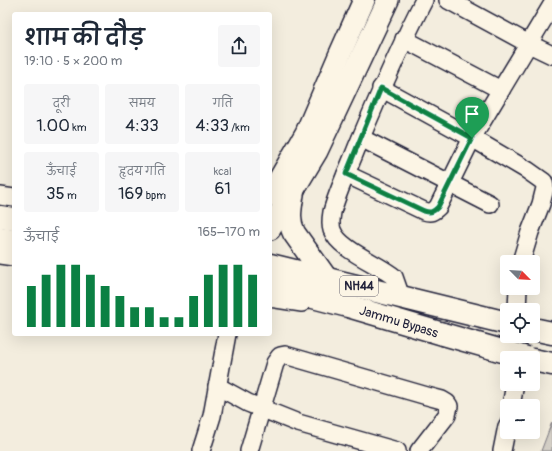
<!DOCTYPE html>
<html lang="hi">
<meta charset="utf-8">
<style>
:root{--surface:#fff;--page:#f6f6f7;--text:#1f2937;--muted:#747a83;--accent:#0b8043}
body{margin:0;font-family:Pangolin,"Playpen Sans Deva",sans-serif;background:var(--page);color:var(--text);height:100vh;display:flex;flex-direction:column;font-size:15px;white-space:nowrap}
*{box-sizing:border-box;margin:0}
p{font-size:13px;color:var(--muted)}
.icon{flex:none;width:22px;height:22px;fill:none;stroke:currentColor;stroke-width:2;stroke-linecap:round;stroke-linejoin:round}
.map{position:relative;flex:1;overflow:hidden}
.details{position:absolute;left:12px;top:12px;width:260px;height:324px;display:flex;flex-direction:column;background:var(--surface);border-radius:4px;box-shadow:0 4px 16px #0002}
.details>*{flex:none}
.needle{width:26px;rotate:114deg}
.controls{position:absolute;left:500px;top:255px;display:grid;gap:8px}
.controls a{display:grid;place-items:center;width:40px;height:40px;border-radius:4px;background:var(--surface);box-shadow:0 4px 16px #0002;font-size:20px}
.pin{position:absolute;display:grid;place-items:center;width:34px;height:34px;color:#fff;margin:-41px -17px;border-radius:50% 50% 50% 0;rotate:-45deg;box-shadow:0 0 4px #0007}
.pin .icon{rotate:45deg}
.round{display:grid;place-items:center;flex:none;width:42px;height:42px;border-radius:4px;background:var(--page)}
.summary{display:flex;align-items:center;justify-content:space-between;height:68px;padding:0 12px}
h1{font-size:22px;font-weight:600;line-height:30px}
.metrics{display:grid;grid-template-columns:repeat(3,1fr);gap:6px;height:68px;padding:4px 12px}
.metrics div{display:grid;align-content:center;border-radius:4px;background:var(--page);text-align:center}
.metrics b{font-size:17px;font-weight:600}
.metrics small{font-size:11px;font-weight:400}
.metrics p{font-size:11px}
.chart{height:112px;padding:8px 12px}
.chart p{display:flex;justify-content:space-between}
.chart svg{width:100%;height:72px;margin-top:4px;stroke:var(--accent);stroke-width:6}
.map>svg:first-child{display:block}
</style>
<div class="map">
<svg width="552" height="451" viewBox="0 0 552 451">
<defs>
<pattern id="forest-firs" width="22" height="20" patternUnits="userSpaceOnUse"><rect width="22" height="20" fill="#d4cfc6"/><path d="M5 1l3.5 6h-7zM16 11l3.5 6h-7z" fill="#b6b1ab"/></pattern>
</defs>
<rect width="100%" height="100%" fill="#f3edde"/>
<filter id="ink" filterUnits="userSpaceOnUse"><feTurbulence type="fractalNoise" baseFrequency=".025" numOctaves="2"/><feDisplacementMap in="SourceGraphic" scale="8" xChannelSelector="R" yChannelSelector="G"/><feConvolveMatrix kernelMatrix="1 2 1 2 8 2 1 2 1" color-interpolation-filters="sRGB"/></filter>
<g filter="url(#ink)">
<!-- forest -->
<polygon fill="url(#forest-firs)" stroke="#7b7880" points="552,422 552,451 541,451"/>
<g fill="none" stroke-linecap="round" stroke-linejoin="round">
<!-- minor casing -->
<g stroke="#22223b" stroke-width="20">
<g id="minor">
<polyline points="448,0 529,44 552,55"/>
<polyline points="404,39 501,90"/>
<polyline points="381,88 472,138 527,170 544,182 545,188 541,204 530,232 521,262"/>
<polyline points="361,138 490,204"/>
<path d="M346,174L424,211C431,213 433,212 438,207L472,138L552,5"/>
<polyline points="0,196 14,198"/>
<polyline points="0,255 14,257"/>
<path d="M401,297L394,277C379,264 339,250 332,230C330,224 331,218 332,212C338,190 349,168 357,147C378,97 399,48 424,0"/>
<polyline points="270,298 302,303"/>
<polyline points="517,310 518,288"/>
<polyline points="517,336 517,358"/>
<polyline points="217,386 248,403 298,423 397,451"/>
<polyline points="511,406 515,384"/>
<polyline points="201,451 212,416 227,334"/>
<polyline points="249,451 275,363 280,356 285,355 427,396 442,400 447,403 449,406 447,415 419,451"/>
<polyline points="502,451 507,426"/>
</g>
</g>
<!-- major casing -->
<g stroke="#22223b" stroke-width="24">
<g id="major">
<polyline points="270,195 306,133 339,56 364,0"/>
<polyline points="270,229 317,151 388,0"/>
</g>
</g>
<!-- highway casing -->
<g stroke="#22223b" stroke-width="25">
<g id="highway">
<polyline points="270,189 275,186"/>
<path d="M293,191C291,206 287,219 294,233L326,278"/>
<polyline points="0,217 14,219"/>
<polyline points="0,239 14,241"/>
<polyline points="270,265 507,323"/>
<polyline points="270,286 348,306 443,334"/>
<polyline points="533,329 552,333"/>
<polyline points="533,360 552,364"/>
</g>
</g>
<!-- minor -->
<use href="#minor" stroke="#fcf5e5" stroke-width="17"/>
<!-- major -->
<use href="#major" stroke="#fcf5e5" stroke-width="21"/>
<!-- highway -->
<use href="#highway" stroke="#fcf5e5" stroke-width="22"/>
<!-- highway-bridge casing -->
<g stroke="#22223b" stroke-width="25" stroke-linecap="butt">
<polyline id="highway-bridge" points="443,334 527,358"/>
</g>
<!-- highway-bridge -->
<use href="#highway-bridge" stroke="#fcf5e5" stroke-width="22"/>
</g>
</g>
<g fill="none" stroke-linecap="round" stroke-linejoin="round" filter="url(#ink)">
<!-- route casing -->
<g stroke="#fff" stroke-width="8">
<path id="route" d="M381,88L472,138L438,207C433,212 431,213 424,211L346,174Z"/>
</g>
<!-- route -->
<use href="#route" stroke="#0b8043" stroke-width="5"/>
</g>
<g text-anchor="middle" stroke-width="3" stroke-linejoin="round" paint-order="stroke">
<!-- shield labels -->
<rect fill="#fcf5e5" stroke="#63616e" stroke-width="1" x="340" y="276" width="38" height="20" rx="3"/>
<g font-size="12" font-weight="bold" fill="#22223b">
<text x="359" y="290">NH44</text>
</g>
<!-- street labels -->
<g font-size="13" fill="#22223b" stroke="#fcf5e5">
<text transform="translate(399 321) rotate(17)" y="5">Jammu Bypass</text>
</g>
</g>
</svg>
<div class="controls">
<a><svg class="needle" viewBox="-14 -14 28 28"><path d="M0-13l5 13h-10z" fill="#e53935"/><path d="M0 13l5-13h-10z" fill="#747a83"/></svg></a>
<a><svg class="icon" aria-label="locate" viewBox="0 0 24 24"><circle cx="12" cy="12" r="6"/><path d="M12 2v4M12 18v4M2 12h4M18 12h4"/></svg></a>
<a>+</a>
<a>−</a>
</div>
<div class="pin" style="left:472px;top:138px;background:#1e9e55"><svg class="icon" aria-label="arrive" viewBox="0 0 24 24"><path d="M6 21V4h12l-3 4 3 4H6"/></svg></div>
<section class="details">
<div class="summary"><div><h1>शाम की दौड़</h1><p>19:10 · 5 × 200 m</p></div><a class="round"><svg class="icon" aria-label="share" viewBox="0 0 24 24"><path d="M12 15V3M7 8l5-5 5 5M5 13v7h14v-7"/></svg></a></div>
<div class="metrics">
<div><p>दूरी</p><b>1.00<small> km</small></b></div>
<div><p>समय</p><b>4:33</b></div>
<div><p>गति</p><b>4:33<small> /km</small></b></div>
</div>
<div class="metrics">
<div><p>ऊँचाई</p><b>35<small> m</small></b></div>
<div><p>हृदय गति</p><b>169<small> bpm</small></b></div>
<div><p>kcal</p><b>61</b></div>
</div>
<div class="chart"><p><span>ऊँचाई</span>165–170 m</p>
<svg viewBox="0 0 160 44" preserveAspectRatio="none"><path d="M5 44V19M15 44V12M25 44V6M35 44V6M45 44V12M55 44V19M65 44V25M75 44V32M85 44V32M95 44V38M105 44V38M115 44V25M125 44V12M135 44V6M145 44V6M155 44V12"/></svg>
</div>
</section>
</div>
